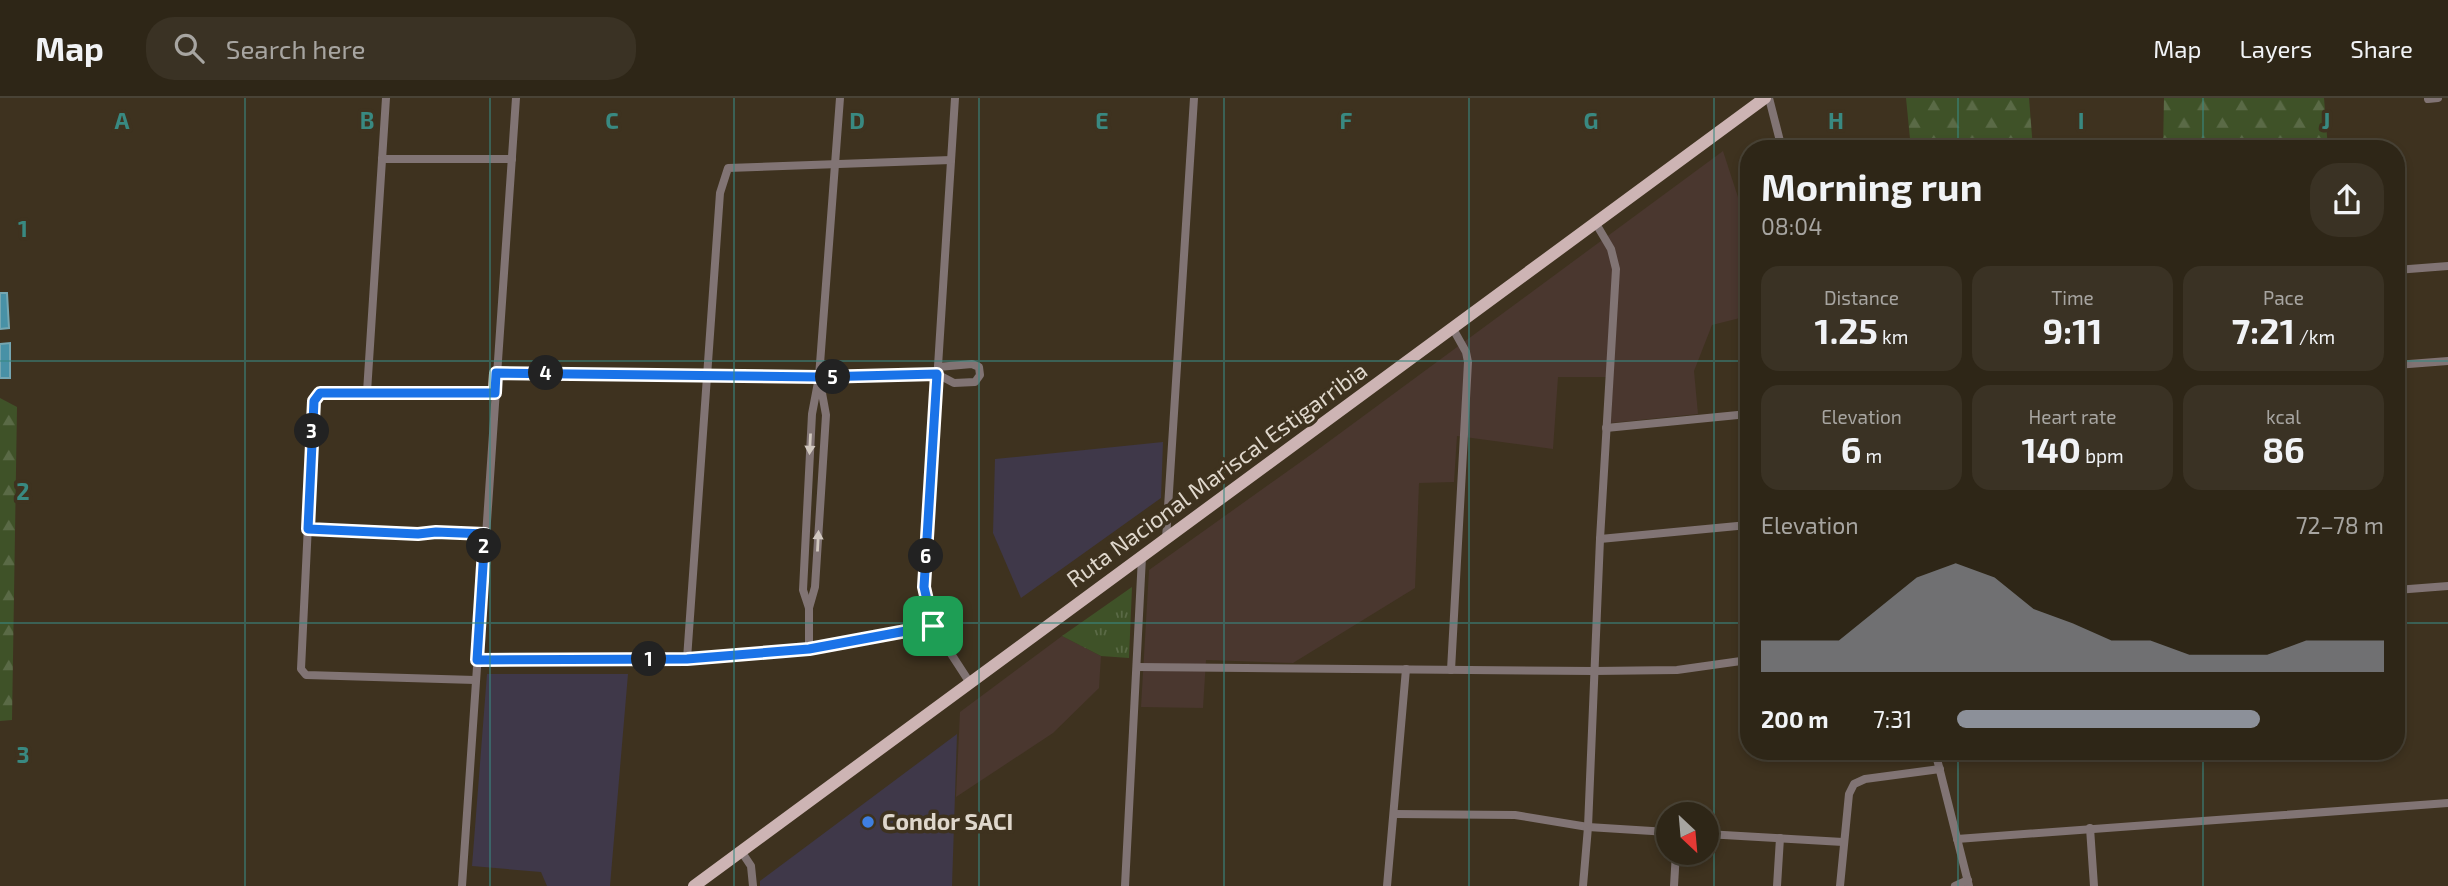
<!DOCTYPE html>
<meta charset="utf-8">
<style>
:root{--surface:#2e2617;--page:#3a3224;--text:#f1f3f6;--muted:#a7a5a1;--line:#494336;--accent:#8c9099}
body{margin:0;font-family:"Exo 2",sans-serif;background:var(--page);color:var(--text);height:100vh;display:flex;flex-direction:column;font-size:26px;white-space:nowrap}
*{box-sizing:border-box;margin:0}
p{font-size:23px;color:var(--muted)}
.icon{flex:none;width:38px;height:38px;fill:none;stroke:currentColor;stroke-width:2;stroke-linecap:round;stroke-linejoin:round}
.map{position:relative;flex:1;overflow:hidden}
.side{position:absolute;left:1740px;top:42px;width:665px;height:620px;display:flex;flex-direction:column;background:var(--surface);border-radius:28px;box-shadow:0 4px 10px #0003,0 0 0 2px var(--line)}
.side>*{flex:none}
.needle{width:46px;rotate:154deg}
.fabs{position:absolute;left:1656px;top:704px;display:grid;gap:14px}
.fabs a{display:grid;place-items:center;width:63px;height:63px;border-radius:50%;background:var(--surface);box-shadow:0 4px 10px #0003,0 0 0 2px var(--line);font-size:35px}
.pin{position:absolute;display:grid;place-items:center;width:60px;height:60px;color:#fff;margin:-30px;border-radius:14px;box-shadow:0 4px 10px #0006}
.km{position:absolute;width:35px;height:35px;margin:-18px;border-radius:50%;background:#222;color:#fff;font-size:19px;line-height:35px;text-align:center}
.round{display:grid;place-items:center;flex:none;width:74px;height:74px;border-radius:28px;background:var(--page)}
.summary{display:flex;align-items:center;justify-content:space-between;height:119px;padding:0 21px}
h1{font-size:38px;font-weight:700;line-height:52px}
.figures{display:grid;grid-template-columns:repeat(3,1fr);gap:10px;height:119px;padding:7px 21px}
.figures div{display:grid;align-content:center;border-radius:18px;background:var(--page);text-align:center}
.figures b{font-size:35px;font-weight:700}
.figures small{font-size:19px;font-weight:400}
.figures p{font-size:19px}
.chart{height:196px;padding:14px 21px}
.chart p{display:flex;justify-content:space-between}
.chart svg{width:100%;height:126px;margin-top:7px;fill:var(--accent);opacity:.7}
ul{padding:0 21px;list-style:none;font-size:23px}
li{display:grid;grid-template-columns:112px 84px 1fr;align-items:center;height:52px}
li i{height:18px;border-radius:9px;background:var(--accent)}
header{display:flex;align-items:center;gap:42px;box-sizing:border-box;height:98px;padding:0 35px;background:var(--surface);border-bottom:2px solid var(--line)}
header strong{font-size:33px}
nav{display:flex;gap:38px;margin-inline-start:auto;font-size:24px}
.search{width:490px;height:63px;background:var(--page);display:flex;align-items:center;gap:18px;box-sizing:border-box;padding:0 24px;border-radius:28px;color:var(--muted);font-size:26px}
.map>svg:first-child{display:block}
</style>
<header>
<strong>Map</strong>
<div class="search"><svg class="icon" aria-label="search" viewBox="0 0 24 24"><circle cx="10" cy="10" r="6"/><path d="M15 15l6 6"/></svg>Search here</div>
<nav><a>Map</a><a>Layers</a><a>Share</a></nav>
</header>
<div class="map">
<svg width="2448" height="788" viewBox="0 0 2448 788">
<defs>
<pattern id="forest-firs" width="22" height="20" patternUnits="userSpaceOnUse" patternTransform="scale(1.75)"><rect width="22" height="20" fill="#3f5228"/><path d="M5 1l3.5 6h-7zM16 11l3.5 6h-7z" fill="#5a6a46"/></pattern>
<pattern id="park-tufts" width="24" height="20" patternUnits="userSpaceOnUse" patternTransform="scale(1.75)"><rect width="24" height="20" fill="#3f5228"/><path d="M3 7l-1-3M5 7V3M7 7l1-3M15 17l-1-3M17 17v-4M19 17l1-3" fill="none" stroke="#5a6a46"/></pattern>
</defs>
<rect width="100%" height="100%" fill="#3e321f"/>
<!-- commercial -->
<g fill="#4a372f">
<polygon points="1723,53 1748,130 1748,218 1712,227 1694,273 1698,316 1611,325 1613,279 1558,279 1553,351 1457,338 1454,384 1419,385 1415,490 1293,565 1206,562 1203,610 1141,609 1149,472 1316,353"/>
<polygon points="1062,538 1101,558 1099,590 1053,635 956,699 960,614"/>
</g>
<!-- industrial -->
<g fill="#3f3849">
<polygon points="1163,344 1161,400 1021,500 993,435 995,361"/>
<polygon points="487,576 628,576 610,788 547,788 541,774 472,768"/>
<polygon points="957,636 952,788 760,788 760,783"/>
</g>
<!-- forest -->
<g fill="url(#forest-firs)">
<polygon points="1906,0 2029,0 2033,51 1911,51"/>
<polygon points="2164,0 2324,0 2328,51 2163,51"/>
<polygon points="0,300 17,309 12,622 0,623"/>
</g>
<!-- park -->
<polygon fill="url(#park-tufts)" points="1132,489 1129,560 1101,558 1062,538"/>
<!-- water -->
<g fill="#4891a6" stroke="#75a6b1" stroke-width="2">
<polygon points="0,195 7,195 9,230 0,231"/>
<polygon points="10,245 10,280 0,280 0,246"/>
</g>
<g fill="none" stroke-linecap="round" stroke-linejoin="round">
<!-- street -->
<g stroke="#817474" stroke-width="8">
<polyline points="955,0 924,489 933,528 970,585"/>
<polyline points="1769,0 1782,51"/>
<polyline points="2428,1 2438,0"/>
<polyline points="382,61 512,61"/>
<polyline points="2396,172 2448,168"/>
<polyline points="2396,267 2448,263"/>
<polyline points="496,275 819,279 937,276 954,285 975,284 980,277 979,269 972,266 938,269"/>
<polyline points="367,294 386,0"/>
<polyline points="1606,330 1748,316"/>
<polyline points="308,431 418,436 435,434 485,436"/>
<polyline points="1166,441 1194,0"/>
<polyline points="1600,441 1748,427"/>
<polyline points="2396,492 2448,488"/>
<polyline points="809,510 815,489 826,317 820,284"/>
<polyline points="809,550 809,510 803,492 812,316 819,279 840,0"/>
<polyline points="687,561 720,95 728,70 951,62"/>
<polyline points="477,562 687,561 809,550 933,528"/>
<polyline points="1137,569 1594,573 1677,572 1748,562"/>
<polyline points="1451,572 1468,264 1466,254 1452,229"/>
<polyline points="475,582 306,577 301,571 314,303 320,295 495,295"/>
<polyline points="1935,653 1969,788"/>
<polyline points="1394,716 1515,717 1588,729 1668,734"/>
<polyline points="2090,730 2094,788"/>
<polyline points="1706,736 1843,744"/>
<polyline points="1957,741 2448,705"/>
<polyline points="741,753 751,768 753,788"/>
<polyline points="462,788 516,0"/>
<polyline points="1125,788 1142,459"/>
<polyline points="1387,788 1406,571"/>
<polyline points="1583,788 1588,729 1600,441 1616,171 1611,151 1595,124"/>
<polyline points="1674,788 1676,754"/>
<polyline points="1777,788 1780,740"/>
<polyline points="1840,788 1849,696 1854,686 1865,681 1940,671"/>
<polyline points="1955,788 1968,782"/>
</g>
<!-- primary -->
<polyline stroke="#cdb4b4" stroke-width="12" points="694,788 1765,0"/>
</g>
<!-- one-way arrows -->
<defs><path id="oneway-solid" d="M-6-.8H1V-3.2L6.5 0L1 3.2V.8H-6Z" transform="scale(1.75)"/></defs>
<g fill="#d1c8bf">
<use href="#oneway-solid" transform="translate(810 346) rotate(93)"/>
<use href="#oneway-solid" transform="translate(818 443) rotate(-87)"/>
</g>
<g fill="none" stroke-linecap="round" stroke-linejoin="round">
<!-- route casing -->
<g stroke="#fff" stroke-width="14">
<polygon id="route" points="496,275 819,279 937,276 924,489 933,528 809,551 687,561 477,562 485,436 436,434 418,436 308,431 314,303 320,295 495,295"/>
</g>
<!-- route -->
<use href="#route" stroke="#1a73e8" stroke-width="9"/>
</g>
<!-- grid -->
<path fill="none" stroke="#398981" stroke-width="2" stroke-opacity="0.55" d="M245,0V788M490,0V788M734,0V788M979,0V788M1224,0V788M1469,0V788M1714,0V788M1958,0V51M2203,0V51M0,263H1748M2396,263H2448M0,525H1748M2396,525H2448M1958,653V788M2203,653V788"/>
<!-- markers -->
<circle fill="#3f7fe0" stroke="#3e321f" stroke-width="2.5" cx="868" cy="724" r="7"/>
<g text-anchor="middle" stroke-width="7" stroke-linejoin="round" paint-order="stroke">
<!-- street labels -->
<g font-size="23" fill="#dfd7cc" stroke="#3e321f">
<text transform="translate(1217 377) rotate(-36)" y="8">Ruta Nacional Mariscal Estigarribia</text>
</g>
<!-- poi labels -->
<g font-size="23" font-weight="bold" fill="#dfd7cc" stroke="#3e321f" text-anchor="start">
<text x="882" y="732">Condor SACI</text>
</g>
</g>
<g font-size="23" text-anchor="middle" font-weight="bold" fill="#398981" stroke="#3e321f" stroke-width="7" stroke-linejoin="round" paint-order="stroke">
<text x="122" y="31">A</text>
<text x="367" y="31">B</text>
<text x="612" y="31">C</text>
<text x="857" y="31">D</text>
<text x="1102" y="31">E</text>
<text x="1346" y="31">F</text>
<text x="1591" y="31">G</text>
<text x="1836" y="31">H</text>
<text x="2081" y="31">I</text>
<text x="2326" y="31">J</text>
<text x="23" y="139">1</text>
<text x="23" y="402">2</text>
<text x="23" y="665">3</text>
</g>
</svg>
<div class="fabs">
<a><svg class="needle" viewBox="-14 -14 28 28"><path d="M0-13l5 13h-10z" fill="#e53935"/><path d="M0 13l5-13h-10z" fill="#a7a5a1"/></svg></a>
</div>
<div class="pin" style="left:933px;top:528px;background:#1e9e55"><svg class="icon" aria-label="arrive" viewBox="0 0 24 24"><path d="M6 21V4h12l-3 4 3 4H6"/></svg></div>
<b class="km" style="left:649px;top:561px">1</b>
<b class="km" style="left:484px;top:448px">2</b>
<b class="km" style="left:312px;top:333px">3</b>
<b class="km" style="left:546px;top:275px">4</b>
<b class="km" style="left:833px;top:279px">5</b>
<b class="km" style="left:926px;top:458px">6</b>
<section class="side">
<div class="summary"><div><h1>Morning run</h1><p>08:04</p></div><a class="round"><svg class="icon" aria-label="share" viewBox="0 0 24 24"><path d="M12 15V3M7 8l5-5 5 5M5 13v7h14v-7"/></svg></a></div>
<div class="figures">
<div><p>Distance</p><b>1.25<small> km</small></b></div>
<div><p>Time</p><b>9:11</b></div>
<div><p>Pace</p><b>7:21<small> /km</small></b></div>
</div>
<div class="figures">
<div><p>Elevation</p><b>6<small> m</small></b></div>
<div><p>Heart rate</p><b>140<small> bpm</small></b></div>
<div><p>kcal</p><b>86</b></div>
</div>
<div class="chart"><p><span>Elevation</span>72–78 m</p>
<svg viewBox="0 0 160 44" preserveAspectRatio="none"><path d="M0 44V33L10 33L20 33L30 22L40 11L50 6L60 11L70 22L80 27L90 33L100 33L110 38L120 38L130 38L140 33L150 33L160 33V44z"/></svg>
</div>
<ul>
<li><b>200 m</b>7:31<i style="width:71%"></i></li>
</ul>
</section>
</div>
